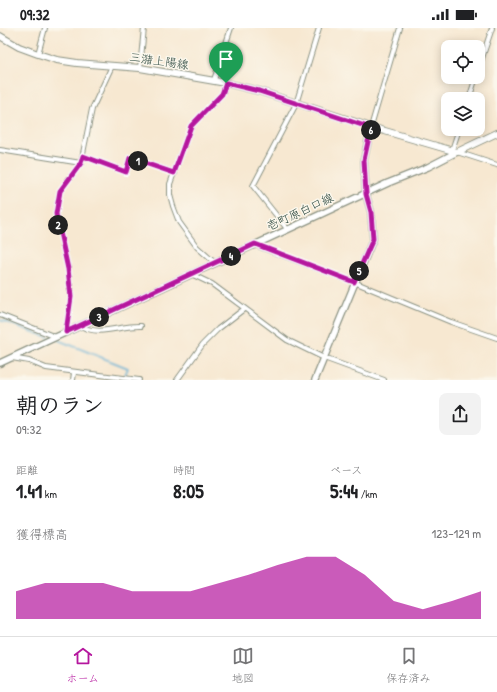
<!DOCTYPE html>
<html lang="ja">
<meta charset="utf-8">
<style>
:root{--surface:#fff;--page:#f2f2f2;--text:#202124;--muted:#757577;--line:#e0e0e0;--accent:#b5179e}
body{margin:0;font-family:"Patrick Hand","Klee One",sans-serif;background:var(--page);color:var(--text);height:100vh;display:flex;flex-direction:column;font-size:15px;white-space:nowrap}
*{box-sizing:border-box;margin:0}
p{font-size:13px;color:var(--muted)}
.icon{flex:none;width:22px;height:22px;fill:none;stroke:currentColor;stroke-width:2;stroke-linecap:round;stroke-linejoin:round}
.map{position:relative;height:352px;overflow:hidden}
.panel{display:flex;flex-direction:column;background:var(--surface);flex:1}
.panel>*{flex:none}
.tools{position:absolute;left:441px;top:12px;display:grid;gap:8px}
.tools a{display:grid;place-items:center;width:44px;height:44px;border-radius:8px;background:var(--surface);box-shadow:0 2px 10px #0003;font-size:20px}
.pin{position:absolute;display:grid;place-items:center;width:34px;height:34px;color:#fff;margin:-41px -17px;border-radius:50% 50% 50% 0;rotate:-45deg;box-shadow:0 0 4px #0007}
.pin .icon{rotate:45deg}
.km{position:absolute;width:20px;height:20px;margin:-10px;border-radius:50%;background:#222;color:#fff;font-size:11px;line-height:20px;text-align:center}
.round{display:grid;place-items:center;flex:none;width:42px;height:42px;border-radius:8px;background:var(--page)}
.summary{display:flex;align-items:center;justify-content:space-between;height:68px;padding:0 16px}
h1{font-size:22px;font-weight:800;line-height:30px}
.stats{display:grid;grid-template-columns:repeat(3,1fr);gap:6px;height:68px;padding:4px 16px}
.stats div{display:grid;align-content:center}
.stats b{font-size:20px;font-weight:800}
.stats small{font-size:11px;font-weight:400}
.stats p{font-size:11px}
.chart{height:112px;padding:8px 16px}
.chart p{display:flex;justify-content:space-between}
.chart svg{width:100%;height:72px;margin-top:4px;fill:var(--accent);opacity:.7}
.status{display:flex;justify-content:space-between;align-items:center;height:28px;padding:0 20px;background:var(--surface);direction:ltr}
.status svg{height:11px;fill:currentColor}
.menu{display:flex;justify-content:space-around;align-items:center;height:56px;border-top:1px solid var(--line);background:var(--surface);font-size:11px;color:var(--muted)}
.menu a{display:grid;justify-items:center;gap:2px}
.menu .active{color:var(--accent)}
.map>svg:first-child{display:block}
</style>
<div class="status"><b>09:32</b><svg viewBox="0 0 49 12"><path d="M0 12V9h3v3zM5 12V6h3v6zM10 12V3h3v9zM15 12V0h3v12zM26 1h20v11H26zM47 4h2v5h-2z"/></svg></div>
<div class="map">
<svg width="497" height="352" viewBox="0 0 497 352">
<rect width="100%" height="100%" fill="#fbf7ec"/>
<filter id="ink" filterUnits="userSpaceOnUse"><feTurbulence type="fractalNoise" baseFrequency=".025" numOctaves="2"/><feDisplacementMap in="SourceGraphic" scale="8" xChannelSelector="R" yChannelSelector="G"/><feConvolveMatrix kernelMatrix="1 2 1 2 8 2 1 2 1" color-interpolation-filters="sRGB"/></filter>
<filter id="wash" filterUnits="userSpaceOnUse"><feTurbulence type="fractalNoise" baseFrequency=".012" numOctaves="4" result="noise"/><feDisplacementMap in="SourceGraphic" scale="16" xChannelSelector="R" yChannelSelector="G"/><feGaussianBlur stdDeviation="0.9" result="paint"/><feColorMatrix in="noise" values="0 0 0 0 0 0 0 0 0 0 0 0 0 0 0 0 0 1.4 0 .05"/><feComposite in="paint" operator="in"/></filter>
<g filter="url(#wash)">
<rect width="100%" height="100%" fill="#f7e8d1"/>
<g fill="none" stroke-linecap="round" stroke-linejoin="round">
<!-- stream -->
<g stroke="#5aafd6" stroke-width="1.5">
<polyline points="0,292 50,310"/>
<polyline points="58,312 128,340 125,347"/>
</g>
</g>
</g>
<g filter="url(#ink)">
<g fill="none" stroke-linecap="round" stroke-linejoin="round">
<!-- street casing -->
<g stroke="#8b9282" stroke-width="6">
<g id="street">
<polyline points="38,26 45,0"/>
<polyline points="140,40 144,0"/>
<polyline points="478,42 492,0"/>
<polyline points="214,52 231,0"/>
<polyline points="469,71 476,49"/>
<polyline points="371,99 400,0"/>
<polyline points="0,122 81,135"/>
<polyline points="452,122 459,101"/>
<polyline points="457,124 497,137"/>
<polyline points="83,128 126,144 130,130 175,145"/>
<polyline points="288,202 253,158 296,76 319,0"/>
<polyline points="255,217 354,254 451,294 497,310"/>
<polyline points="215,235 197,219 179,194 173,178 170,167 170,156 191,98 222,66 226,55"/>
<polyline points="191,246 212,256 287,312 324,330 384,352"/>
<polyline points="0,287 56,309"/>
<path d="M81,298C99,309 121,297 141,298"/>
<polyline points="66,304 71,269 68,241 56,186 58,173 60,163 81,135 92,81 112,38"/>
<polyline points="12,330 29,333 46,340 139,352"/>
<polyline points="73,352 74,345"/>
<polyline points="177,352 203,316 218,301 244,281"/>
</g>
</g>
<!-- secondary casing -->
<g stroke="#8b9282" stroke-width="8">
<g id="secondary">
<polyline points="0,335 388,155 428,139 457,124"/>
<polyline points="315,352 373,211 371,184 366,166 364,132 371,99"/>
</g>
</g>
<!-- primary casing -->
<g stroke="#8b9282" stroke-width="8">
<polyline id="primary" points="0,8 19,19 38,26 57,32 77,35 140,40 226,55 259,63 371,99 457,124 497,105"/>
</g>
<!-- street -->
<use href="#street" stroke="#fff" stroke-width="4"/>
<!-- secondary -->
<use href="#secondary" stroke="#fff" stroke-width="5.5"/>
<!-- primary -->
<use href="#primary" stroke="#fff" stroke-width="6"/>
</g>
</g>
<g fill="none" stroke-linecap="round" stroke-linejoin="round" filter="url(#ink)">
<!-- route casing -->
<g stroke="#fff" stroke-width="8">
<polygon id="route" points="226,55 259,63 371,100 364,132 366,166 371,184 373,211 354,254 255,216 66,304 71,269 68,241 56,186 60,163 81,135 83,128 126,144 130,130 174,145 191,98 222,66"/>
</g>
<!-- route -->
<use href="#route" stroke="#b5179e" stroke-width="5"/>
</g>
<g text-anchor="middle" stroke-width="3" stroke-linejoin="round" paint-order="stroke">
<!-- street labels -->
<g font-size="12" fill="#1f3d34" stroke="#fbf7ec">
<text transform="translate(159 33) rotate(8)" y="4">三潴上陽線</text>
<text transform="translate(300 184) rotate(-25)" y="4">壱町原白口線</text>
</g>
</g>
</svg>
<div class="tools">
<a><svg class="icon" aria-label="locate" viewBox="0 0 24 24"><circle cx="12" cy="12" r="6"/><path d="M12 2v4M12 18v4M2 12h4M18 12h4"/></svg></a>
<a><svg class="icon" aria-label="layers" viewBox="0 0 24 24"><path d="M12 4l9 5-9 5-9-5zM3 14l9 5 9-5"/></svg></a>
</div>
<div class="pin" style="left:226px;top:55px;background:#1e9e55"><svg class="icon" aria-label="arrive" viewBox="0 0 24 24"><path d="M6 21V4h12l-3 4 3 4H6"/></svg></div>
<b class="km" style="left:138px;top:133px">1</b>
<b class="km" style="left:58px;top:197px">2</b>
<b class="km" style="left:99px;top:289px">3</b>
<b class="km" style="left:231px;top:228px">4</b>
<b class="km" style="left:359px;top:243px">5</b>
<b class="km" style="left:371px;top:102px">6</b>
</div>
<section class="panel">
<div class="summary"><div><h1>朝のラン</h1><p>09:32</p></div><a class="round"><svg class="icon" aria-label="share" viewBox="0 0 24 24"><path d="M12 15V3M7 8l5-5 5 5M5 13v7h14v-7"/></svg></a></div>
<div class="stats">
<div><p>距離</p><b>1.41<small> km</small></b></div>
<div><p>時間</p><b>8:05</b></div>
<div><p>ペース</p><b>5:44<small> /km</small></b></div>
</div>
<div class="chart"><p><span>獲得標高</span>123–129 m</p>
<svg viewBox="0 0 160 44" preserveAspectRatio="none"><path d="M0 44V27L10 22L20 22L30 22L40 27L50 27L60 27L70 22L80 17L90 11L100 6L110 6L120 17L130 33L140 38L150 33L160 27V44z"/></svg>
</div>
</section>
<nav class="menu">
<a class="active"><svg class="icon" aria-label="home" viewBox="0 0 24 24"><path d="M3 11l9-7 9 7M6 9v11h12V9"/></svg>ホーム</a>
<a><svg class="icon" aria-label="map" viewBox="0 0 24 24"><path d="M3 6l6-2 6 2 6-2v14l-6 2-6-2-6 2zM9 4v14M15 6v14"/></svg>地図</a>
<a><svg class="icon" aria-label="saved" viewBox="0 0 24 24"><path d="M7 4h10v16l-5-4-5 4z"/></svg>保存済み</a>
</nav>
